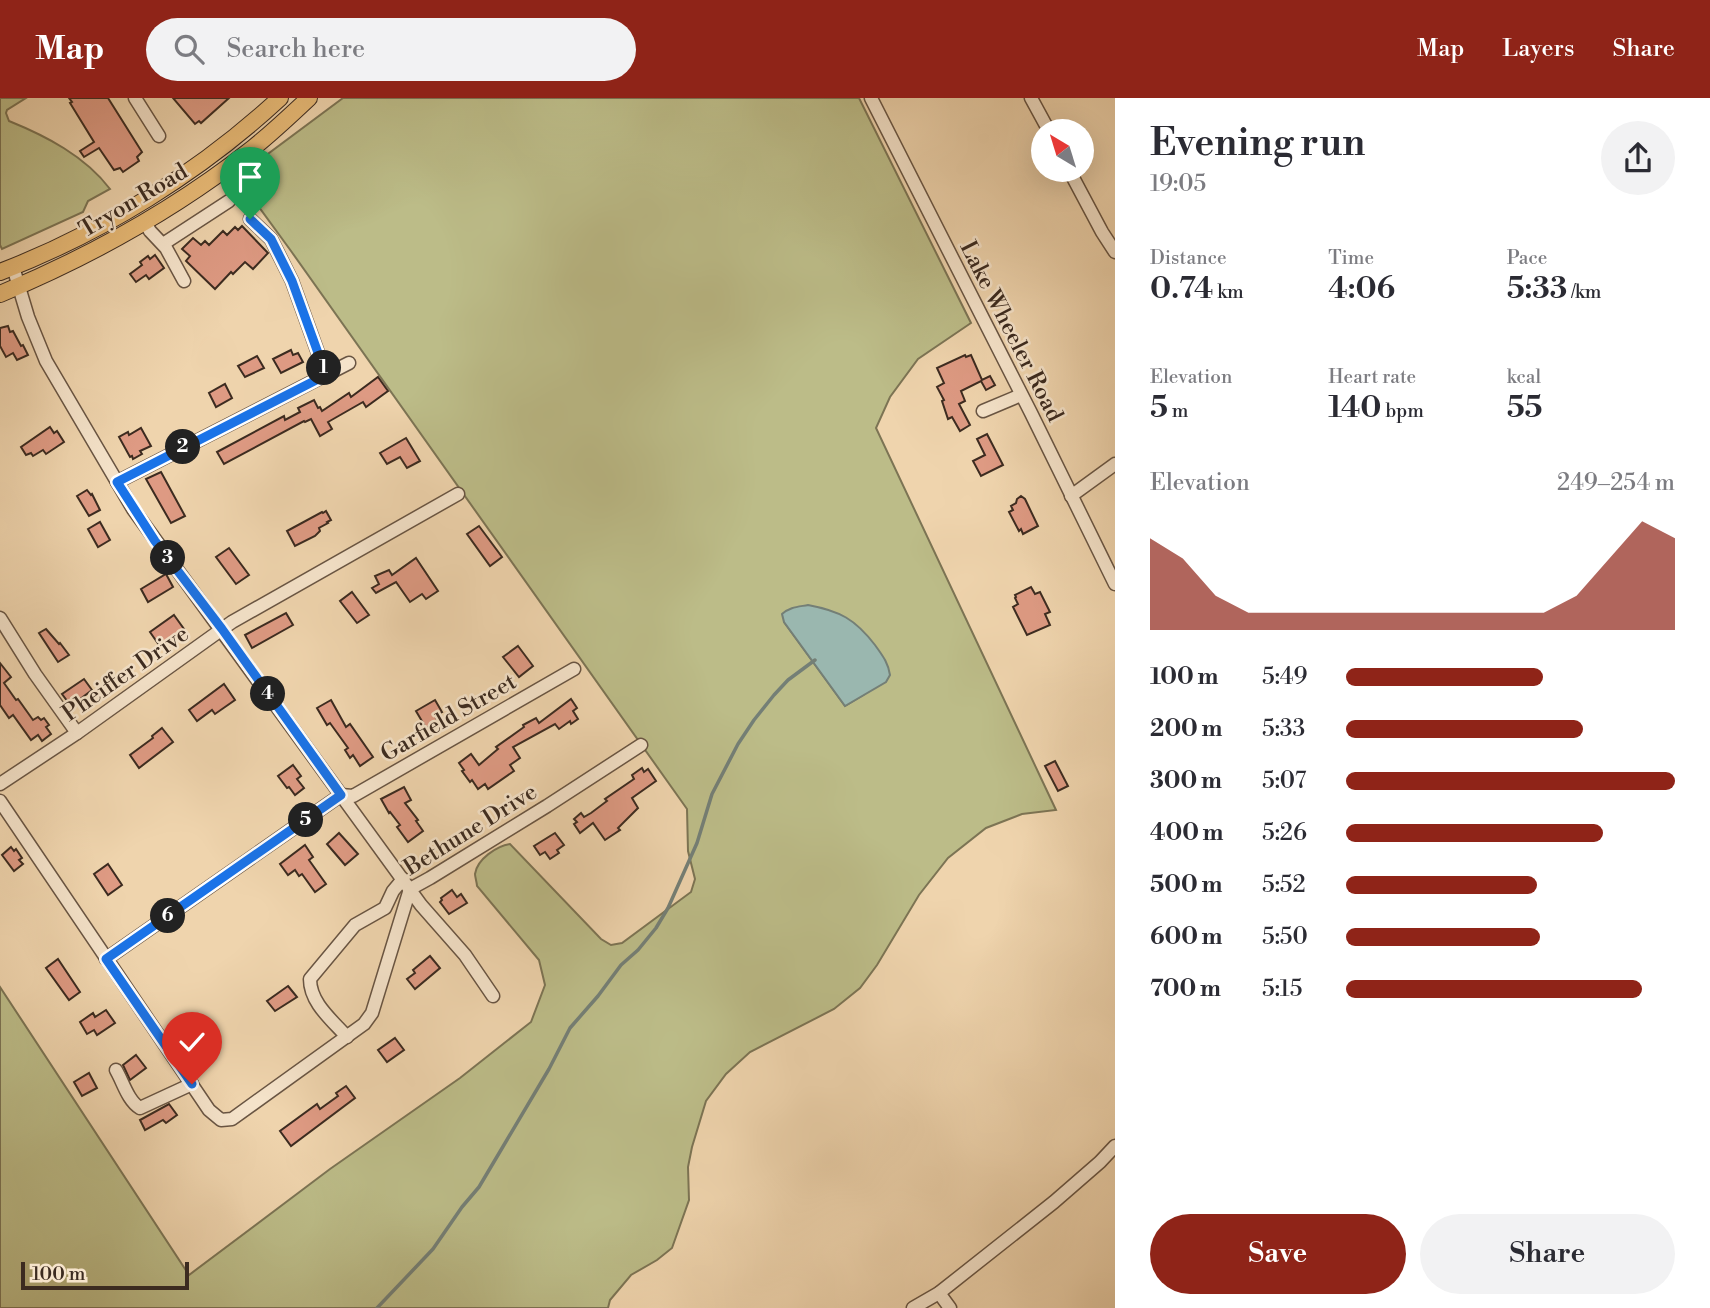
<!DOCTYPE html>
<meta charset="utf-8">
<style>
:root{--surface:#fff;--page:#f2f2f3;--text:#2b2b33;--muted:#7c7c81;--accent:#8f2418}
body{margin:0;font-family:"Libre Bodoni",serif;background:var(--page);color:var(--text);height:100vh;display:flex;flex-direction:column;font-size:26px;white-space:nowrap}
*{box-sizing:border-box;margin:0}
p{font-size:23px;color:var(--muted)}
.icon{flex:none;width:38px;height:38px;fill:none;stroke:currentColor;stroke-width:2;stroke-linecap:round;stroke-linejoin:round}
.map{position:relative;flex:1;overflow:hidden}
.sheet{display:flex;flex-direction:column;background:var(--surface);width:595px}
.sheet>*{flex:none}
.needle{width:46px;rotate:322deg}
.buttons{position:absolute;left:1031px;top:21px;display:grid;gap:14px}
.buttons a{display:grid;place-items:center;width:63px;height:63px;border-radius:50%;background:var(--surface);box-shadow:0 7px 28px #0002;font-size:35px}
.scale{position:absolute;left:21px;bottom:18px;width:168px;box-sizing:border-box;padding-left:7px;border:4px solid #3c2b20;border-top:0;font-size:19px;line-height:24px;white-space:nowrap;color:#3c2b20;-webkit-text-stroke:5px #f5e3ca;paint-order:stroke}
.pin{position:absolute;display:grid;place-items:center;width:60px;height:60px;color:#fff;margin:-72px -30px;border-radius:50% 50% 50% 0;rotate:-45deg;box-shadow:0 0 7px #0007}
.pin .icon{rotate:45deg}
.km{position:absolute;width:35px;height:35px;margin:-18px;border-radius:50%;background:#222;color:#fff;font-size:19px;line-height:35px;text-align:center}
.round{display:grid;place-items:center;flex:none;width:74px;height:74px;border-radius:37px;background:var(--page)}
.head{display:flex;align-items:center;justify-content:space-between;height:119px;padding:0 35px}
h1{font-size:38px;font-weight:600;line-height:52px}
.figures{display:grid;grid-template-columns:repeat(3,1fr);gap:10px;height:119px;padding:7px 35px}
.figures div{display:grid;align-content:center}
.figures b{font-size:30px;font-weight:600}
.figures small{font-size:19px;font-weight:400}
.figures p{font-size:19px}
.chart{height:196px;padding:14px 35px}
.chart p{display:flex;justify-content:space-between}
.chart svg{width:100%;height:126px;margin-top:7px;fill:var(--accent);opacity:.7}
.button{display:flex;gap:14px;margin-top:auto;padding:14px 35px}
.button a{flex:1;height:80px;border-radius:42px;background:var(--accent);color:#fff;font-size:28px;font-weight:600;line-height:80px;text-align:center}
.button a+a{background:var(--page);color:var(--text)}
ul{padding:0 35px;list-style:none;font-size:23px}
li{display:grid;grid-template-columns:112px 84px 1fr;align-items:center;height:52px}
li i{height:18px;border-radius:9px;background:var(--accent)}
header{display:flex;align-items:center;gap:42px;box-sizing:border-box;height:98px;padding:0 35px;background:var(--accent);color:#fff}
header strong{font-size:33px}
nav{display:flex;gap:38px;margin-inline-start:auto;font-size:24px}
.search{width:490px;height:63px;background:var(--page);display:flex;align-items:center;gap:18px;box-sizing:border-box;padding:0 24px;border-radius:38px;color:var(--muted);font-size:26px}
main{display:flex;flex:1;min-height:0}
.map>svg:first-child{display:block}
</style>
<header>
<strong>Map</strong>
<div class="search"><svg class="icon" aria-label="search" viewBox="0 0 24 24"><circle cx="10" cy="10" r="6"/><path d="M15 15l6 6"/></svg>Search here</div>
<nav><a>Map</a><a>Layers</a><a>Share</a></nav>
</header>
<main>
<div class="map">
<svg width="1115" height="1210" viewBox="0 0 1115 1210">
<rect width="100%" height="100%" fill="#efd4ad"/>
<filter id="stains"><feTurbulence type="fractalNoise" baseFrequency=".00286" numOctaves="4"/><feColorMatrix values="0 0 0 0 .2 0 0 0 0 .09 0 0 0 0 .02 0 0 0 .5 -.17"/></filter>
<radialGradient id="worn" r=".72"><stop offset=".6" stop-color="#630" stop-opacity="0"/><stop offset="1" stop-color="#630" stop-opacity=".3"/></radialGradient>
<!-- green -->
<g fill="#bcbc88" stroke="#7c7454" stroke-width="2" fill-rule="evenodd">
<path d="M0,0H26L7,12L6,15L9,23C46,38 85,58 110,91L88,103L83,114L2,151L0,147Z"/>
<path d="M343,0H859L971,225L918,261L890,299L876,330L1056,712L1022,716L986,730L948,760L919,797L877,867L860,890L834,911L750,954L726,976L706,1003L692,1049L688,1069L689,1102L672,1150L657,1162L631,1177L610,1202L608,1210H0V889L189,1177L330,1071L460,980L531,924L545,887L539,862L477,788C477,785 475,779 475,776C477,761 497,748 510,746L601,841L611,847L622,845L691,794L695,781L688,753L687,711L291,153L237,79ZM784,524L863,597L845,608Z"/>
</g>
<!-- water -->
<path fill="#9ab7af" stroke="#747f76" stroke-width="2" d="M808,507C840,513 855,521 875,547C882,557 888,564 890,577L886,584L845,608L784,524L782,516C790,509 797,509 808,507Z"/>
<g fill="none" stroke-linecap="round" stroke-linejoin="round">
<!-- stream -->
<polyline stroke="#747f76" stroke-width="3.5" points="377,1210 433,1151 462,1109 479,1089 549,971 570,930 598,898 621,867 638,852 656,830 668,810 697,745 712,696 738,646 754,622 774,597 788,582 815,562"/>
</g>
<!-- building -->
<g fill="#de9a83" stroke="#3c2b20" stroke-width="2">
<polygon points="69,0 108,0 142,54 137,59 139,63 123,74 120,70 114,72 99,50 84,59 80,53 94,44 70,5 72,4"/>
<polygon points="173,0 229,0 201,25 199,23 195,26"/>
<polygon points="242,128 268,155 253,171 245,164 233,176 231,174 215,191 186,163 190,158 182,151 193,140 201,147 205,143 209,147 223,133 227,137 235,129 238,132"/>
<polygon points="155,157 164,170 149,181 146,177 136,184 130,176 142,167 140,164 148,158 150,161"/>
<polygon points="8,228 10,234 13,233 21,248 23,247 28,257 17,262 13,255 6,259 0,248 0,230"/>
<polygon points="291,252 293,257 298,255 303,264 281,275 273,261"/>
<polygon points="965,257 966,259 971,257 982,282 990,278 995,287 986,292 981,283 961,293 965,303 959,306 970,327 960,333 952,319 948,321 942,303 944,302 937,289 944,285 937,270"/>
<polygon points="257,258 264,270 245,279 238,268"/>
<polygon points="378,279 388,293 366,309 363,304 328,324 332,331 320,338 311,321 305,324 304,323 224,366 217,354 284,318 285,322 300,314 298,310 314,302 318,310 320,309 322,313 349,295 351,299"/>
<polygon points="225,286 232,300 216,309 209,295"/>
<polygon points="50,329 54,335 57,333 64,344 46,356 43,352 33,358 31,355 26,357 21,349"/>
<polygon points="141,330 151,348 140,353 142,356 133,361 132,358 130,359 119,339 128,334 129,337"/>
<polygon points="987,336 1003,367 981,378 973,363 985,357 977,341"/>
<polygon points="406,340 420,363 407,370 400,359 387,366 380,355"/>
<polygon points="161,374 185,418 171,425 146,381"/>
<polygon points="87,392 91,397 92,396 100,412 89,418 77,398"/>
<polygon points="1021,398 1025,401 1038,428 1023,436 1021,431 1019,433 1009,414 1013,412 1011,408 1016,405 1017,401"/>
<polygon points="326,413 331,422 327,424 328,425 319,430 320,433 315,438 295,448 287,433 322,414 323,415"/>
<polygon points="100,424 110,442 98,449 88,431"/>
<polygon points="479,428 502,459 490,468 467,436"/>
<polygon points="229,450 249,477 236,486 216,459"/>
<polygon points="416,460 438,493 426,501 422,496 410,504 396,484 376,495 372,490 379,486 375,478 389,472 392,477"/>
<polygon points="166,476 173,489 148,504 141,491"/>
<polygon points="1031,489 1035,496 1040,494 1050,514 1045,516 1050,527 1027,537 1013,509 1018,506 1015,500 1016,499 1015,497"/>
<polygon points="352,494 369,517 357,525 340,503"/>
<polygon points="286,515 293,527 252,550 245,537"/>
<polygon points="174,517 184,531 159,547 150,534"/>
<polygon points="46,531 59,546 60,545 69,557 58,564 39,535"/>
<polygon points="518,548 533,568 519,579 503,559"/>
<polygon points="0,565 11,579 4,585 16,602 18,601 33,622 38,619 41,622 44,620 49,627 46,629 51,636 42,643 38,637 31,642 13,617 9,620 0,607"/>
<polygon points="84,581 92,592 71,608 62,596"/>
<polygon points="224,586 235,602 215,616 212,612 197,623 189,612"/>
<polygon points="571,601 577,610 573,613 578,621 571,626 570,623 559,631 555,626 513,649 520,660 510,667 514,673 488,691 485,686 478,691 472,682 470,684 462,673 464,672 459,665 471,656 479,667 498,651 496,649 524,629 523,627 536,620 539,625"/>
<polygon points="331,602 346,629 350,626 373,659 360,668 353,657 350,660 345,652 348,650 330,625 327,627 317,610"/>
<polygon points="435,602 442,614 438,616 439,618 436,620 438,623 426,630 416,613"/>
<polygon points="162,630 173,644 139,670 130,657 153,640 152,638"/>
<polygon points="1055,663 1068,688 1058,693 1045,668"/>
<polygon points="293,667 301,678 297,681 304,690 295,697 289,689 287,690 278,678"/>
<polygon points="642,670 644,674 648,671 656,683 632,700 638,710 618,730 620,732 605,742 593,725 580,735 574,726 577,724 574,721 581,715 584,719 591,715 607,703 605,701 634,681 632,677"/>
<polygon points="404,689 411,702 405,705 418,722 416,723 423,733 408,744 397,729 400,727 390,714 389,715 381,701"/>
<polygon points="339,735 358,756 345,767 327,746"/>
<polygon points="555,735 564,747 557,752 559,755 550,761 545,754 540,757 534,748"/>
<polygon points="305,747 313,759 309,762 326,786 315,794 302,776 299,778 295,772 288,777 280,766"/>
<polygon points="11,749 14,753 16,751 22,760 19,762 23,766 14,773 2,757"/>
<polygon points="108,766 122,787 108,797 94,776"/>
<polygon points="452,792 457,799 461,796 467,805 449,816 440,804 442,802 441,800"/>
<polygon points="430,858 440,870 415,891 407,881 415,875 413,872"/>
<polygon points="58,861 80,894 69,902 46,870"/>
<polygon points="288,888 297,899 275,913 267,903"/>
<polygon points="106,912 115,925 97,937 94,932 87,936 80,924 93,915 95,919"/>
<polygon points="395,940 404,952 387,964 378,952"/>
<polygon points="136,957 146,970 130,982 123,967"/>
<polygon points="89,975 97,990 82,998 74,984"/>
<polygon points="346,988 355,1000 291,1048 280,1033 317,1006 320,1011 338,998 336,995"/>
<polygon points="169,1006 177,1017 166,1025 163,1022 145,1032 140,1022"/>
</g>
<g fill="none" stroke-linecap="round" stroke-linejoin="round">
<!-- minor casing -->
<g stroke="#695543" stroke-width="15">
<g id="minor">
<polyline points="135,0 159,38"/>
<polyline points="871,0 1031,315 1115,486"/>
<polyline points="1031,0 1049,33"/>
<polyline points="1069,72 1102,134 1115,154"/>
<polyline points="250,121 271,141 292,183 326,277"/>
<polyline points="145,125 150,133 166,150 184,183"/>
<polyline points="163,146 229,103"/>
<polyline points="13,169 28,219 46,263 133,411 421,807 465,857 493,898"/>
<polyline points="983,313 1021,297"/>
<polyline points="117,384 349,265"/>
<polyline points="1071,398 1115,366"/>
<polyline points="0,520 35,576 77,635"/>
<polyline points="0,686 77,635 232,524 458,396"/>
<polyline points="0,703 209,1012 221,1022 232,1021 364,926 372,915 410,791 430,780 547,708 641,647"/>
<polyline points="106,861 341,697 353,698 574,571"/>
<path d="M347,939C332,922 310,905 310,881L355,827L385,810L393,793L403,781"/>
<path d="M116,972C123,984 128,1003 140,1010L192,986"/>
<polyline points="939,1195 950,1210"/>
<polyline points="913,1210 939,1195 1054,1104 1100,1064 1115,1048"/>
</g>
</g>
<!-- major casing -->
<g stroke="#3c2b20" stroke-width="18">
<g id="major">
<path d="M0,174C102,135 200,74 280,0"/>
<path d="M0,196C91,158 176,111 253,50C273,34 291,17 309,0"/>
</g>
</g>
<!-- minor -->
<use href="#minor" stroke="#f5e3ca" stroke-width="12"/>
<!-- major -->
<use href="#major" stroke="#e8ba76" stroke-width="16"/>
</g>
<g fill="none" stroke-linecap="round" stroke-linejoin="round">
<!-- route casing -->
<g stroke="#fff" stroke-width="14">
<polyline id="route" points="192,986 106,861 341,697 222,531 155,443 117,384 326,277 292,183 271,141 250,121"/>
</g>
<!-- route -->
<use href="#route" stroke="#1a73e8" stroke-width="9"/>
</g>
<g text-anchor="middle" stroke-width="5" stroke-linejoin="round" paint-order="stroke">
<!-- street labels -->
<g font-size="23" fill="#3c2b20" stroke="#f5e3ca">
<text transform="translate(133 102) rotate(-31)" y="8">Tryon Road</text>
<text transform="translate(1012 233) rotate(63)" y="8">Lake Wheeler Road</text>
<text transform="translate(125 575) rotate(-35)" y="8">Pheiffer Drive</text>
<text transform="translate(448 619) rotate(-30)" y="8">Garfield Street</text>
<text transform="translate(470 731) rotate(-32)" y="8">Bethune Drive</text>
</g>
</g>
<rect width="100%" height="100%" filter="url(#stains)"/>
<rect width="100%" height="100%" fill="url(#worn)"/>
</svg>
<div class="buttons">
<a><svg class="needle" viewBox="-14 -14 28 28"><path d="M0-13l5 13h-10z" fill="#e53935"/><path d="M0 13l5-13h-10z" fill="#7c7c81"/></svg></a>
</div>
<div class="scale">100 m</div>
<div class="pin" style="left:250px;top:121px;background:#1e9e55"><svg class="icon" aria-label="arrive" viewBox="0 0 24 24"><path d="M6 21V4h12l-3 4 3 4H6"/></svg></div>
<div class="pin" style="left:192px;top:986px;background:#d93025"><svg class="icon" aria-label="check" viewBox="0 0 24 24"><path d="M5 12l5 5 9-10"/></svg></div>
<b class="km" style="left:324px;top:270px">1</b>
<b class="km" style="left:183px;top:349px">2</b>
<b class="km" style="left:168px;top:460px">3</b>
<b class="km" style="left:268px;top:596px">4</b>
<b class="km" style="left:306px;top:722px">5</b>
<b class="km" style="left:168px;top:818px">6</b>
</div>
<section class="sheet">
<div class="head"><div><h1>Evening run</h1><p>19:05</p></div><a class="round"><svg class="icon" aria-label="share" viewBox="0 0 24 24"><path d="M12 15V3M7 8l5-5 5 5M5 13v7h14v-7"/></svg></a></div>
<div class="figures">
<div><p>Distance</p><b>0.74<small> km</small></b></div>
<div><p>Time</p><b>4:06</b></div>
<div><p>Pace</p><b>5:33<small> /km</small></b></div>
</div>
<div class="figures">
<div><p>Elevation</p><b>5<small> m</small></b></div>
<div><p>Heart rate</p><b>140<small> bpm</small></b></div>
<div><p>kcal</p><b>55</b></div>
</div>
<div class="chart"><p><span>Elevation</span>249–254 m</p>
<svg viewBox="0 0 160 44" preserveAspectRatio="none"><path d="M0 44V12L10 19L20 32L30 38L40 38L50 38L60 38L70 38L80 38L90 38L100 38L110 38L120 38L130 32L140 19L150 6L160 12V44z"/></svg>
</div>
<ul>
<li><b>100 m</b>5:49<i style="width:60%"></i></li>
<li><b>200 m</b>5:33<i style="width:72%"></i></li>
<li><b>300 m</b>5:07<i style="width:100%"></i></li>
<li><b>400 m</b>5:26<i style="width:78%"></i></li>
<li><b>500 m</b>5:52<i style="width:58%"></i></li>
<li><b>600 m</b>5:50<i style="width:59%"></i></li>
<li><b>700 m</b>5:15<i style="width:90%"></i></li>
</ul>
<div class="button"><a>Save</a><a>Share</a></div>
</section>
</main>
